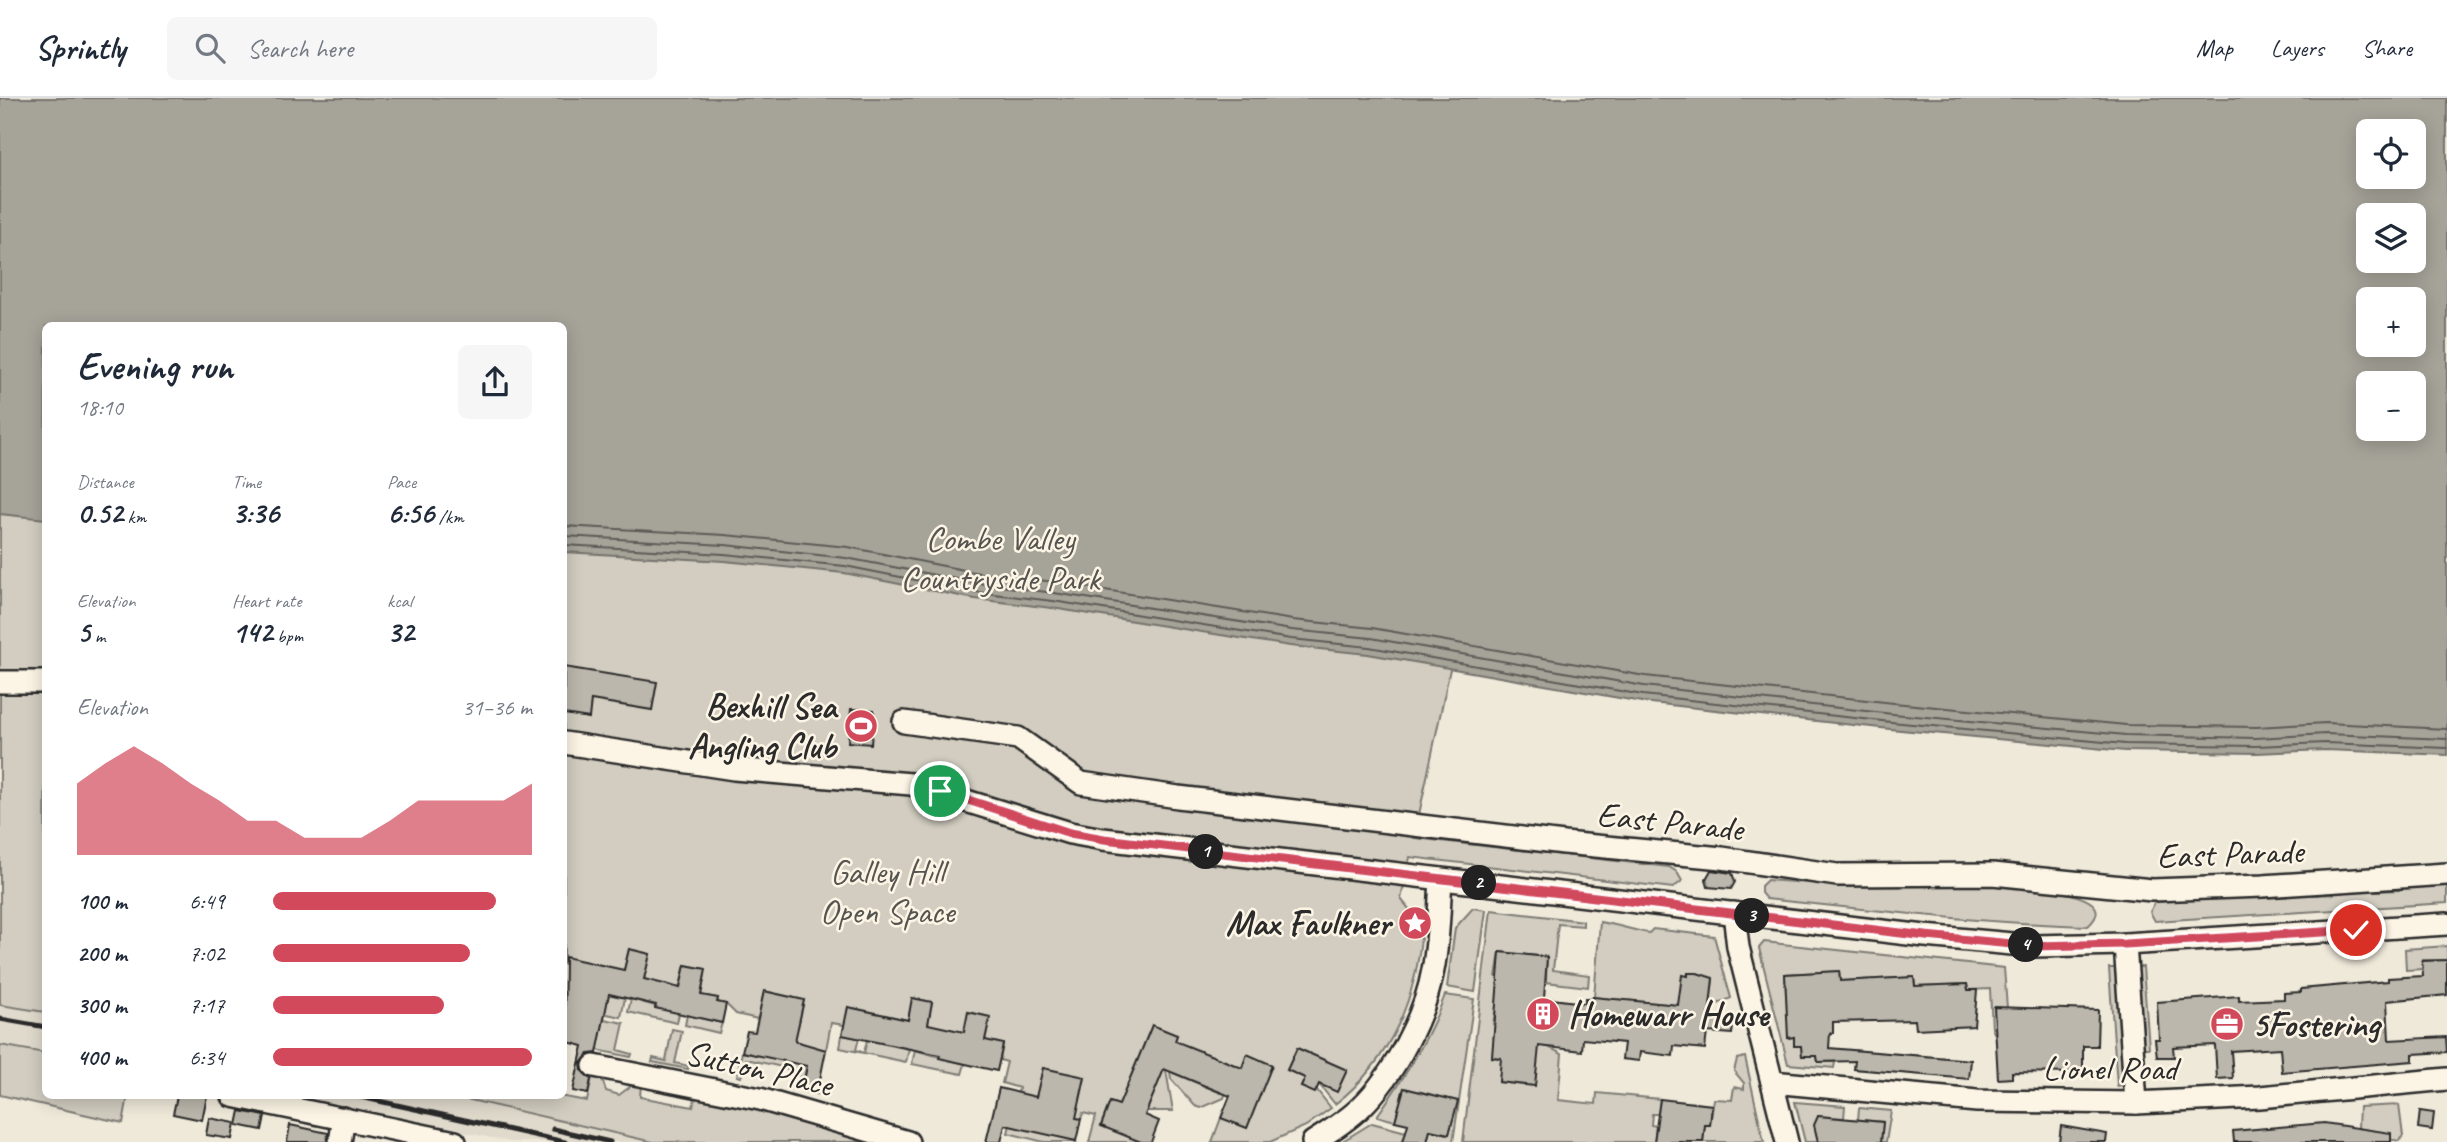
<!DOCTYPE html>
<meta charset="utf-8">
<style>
:root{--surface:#fff;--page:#f6f6f7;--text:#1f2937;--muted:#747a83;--line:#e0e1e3;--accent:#d1495b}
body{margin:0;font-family:Caveat,sans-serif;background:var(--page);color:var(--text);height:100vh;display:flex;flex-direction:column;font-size:26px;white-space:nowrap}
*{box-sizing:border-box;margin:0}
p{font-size:23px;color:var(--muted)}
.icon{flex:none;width:38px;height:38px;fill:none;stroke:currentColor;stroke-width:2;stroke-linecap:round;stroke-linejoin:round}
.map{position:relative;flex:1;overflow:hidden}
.sheet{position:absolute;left:42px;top:224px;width:525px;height:777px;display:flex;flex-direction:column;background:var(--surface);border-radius:10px;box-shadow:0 4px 18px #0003}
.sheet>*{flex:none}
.buttons{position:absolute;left:2356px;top:21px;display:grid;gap:14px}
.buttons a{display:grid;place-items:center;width:70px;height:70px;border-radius:10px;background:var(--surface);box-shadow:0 4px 18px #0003;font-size:35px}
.pin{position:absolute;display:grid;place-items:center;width:60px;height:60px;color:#fff;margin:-30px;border:4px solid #fff;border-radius:50%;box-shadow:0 2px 7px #0007}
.km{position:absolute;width:35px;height:35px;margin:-18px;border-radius:50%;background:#222;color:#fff;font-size:19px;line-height:35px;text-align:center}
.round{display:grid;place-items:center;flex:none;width:74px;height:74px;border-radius:10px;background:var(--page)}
.summary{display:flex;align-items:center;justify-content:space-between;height:119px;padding:0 35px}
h1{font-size:38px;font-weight:800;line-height:52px}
.metrics{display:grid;grid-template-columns:repeat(3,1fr);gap:10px;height:119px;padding:7px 35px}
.metrics div{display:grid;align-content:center}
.metrics b{font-size:30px;font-weight:800}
.metrics small{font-size:19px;font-weight:400}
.metrics p{font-size:19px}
.chart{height:196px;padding:14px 35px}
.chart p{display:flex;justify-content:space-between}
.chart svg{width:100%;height:126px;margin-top:7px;fill:var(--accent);opacity:.7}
ul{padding:0 35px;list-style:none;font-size:23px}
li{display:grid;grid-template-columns:112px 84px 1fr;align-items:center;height:52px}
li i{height:18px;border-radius:9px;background:var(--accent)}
header{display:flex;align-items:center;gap:42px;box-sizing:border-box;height:98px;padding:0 35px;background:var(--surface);border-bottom:2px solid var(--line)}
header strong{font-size:33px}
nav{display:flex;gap:38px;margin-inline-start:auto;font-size:24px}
.search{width:490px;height:63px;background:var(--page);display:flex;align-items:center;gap:18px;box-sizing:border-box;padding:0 24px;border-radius:10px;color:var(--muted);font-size:26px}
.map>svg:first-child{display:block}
</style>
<header>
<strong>Sprintly</strong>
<div class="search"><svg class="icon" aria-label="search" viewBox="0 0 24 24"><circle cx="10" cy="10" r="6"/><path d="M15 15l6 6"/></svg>Search here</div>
<nav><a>Map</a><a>Layers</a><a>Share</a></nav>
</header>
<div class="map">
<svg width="2447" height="1044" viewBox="0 0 2447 1044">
<rect width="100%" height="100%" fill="#efe9da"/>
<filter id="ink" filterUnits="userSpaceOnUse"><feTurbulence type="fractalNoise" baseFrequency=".0143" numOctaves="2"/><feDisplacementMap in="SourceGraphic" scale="14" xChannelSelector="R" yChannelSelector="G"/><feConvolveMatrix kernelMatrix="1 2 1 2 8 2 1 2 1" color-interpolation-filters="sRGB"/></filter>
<g filter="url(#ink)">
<!-- built -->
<g fill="#e0dacc">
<polygon points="0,856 45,864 46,998 128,998 123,1025 0,997"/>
<polygon points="278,998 535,998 775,1044 510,1044 407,1022"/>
</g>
<!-- green -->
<g fill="#d2cdc0" stroke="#7e7c76" stroke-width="2">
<path d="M0,0H1062L1457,538L1414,740L1669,769L1677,774L1682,783L1673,790L1410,759L1401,801L1422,827C1418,897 1392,962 1335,1006L1319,986L1337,993L1347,972L1297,950L1287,972L1305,980L1301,989L1316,991L1331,1010L1306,1028L1270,1044H1212L1221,1020L1247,1030L1272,967L1247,956L1237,982L1233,966L1185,947L1170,956L1177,937L1152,927L1123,998L1130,1011L1110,1004L1101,1027L1141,1044H1089L1096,1018L1083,1015L1081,1021L1063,1017L1079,1007L1085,980L1043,970L1037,997L1076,1044H1044L1008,1035L1019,990L1002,985L1007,964L1000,962L1003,946L985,942L990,919L969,914L963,938L928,926L932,904L913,900L908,922L848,909L845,927L831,925L826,952L811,949L804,980L789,976L787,970L746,961L741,979L737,978L742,954L798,965L802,945L783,941L798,929L804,902L764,893L758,921L736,916L726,906L717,904L718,900L701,897L706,871L685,867L679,892L644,881L650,856L629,851L623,876L565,860L564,867V228H46L45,914L0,907Z"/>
<path d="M1767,782C1801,785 1835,787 1869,788C1885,788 2147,775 2088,828C1980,825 1873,812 1766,801L1761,795V788Z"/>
<polygon points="2447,785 2447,805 2155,823 2150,814 2155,804 2311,794 2312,797 2334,796 2334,792 2376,789 2376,793 2399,792 2399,788"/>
<polygon points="1473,810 1486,812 1475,894 1447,889 1455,830"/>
<polygon points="1491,812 1583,823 1583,828 1558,826 1553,872 1589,877 1588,889 1546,884 1547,859 1500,854 1496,879 1501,879 1493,926 1495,927 1492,959 1510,961 1500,976 1499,984 1535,988 1535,942 1562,956 1558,1002 1596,1006 1597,995 1660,1001 1658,1016 1652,1016 1651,1027 1656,1028 1654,1044 1463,1044"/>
<path d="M1600,824C1618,827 1632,832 1649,835L1653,831L1714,838L1731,900L1718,906L1710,905L1713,882L1706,880V878L1697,875H1688L1678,907L1594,899Z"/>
<polygon points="1764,844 2004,870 2009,937 1996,938 1992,931 1990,891 1968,892 1967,886 1915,888 1914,879 1840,883 1839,873 1785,876 1786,896 1794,896 1789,939 1794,939 1794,948 1801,948 1802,958 1817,958 1818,964 1835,964 1834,970 1788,966 1759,850"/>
<polygon points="2447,848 2447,862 2423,862 2423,871 2406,872 2405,851"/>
<polygon points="2137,869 2143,869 2149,950 2143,950"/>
<polygon points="2109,870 2116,870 2123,987 2117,988"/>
<polygon points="583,890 625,900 621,919 579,910"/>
<path d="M1445,897L1474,901L1453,1044H1427L1430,1032L1449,1036L1457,1003L1404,990L1395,1023L1377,1018C1405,978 1428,943 1445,897Z"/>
<polygon points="631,901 679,915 677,925 628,914"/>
<polygon points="687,917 722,925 719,935 685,927"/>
<polygon points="604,921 624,925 618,952 632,956 631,959 597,952"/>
<polygon points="672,931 682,933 675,965 689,968 688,971 652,964 653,960 666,963"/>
<polygon points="842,937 859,940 856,952 864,955 867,942 909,951 906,964 840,950"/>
<polygon points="0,947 45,955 46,998 128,998 123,1025 0,997"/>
<polygon points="915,952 965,966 962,976 912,966"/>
<polygon points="1745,959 1764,1044 1703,1044 1705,1027 1710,1027 1714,1001 1732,1002 1734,989 1744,991 1744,985 1734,973 1737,961"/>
<polygon points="1165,966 1173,1013 1144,1013"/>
<polygon points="1169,967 1173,975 1221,995 1227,991 1224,1000 1201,1010 1195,1008 1171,981"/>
<polygon points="593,975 602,981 606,993 619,997 635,985 641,986 640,999 693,1009 696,996 740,1003 884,1044 653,1044 453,998 559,998 587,1003"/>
<polygon points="1795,1004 1845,1008 1844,1020 1818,1018 1818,1044 1805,1044"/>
<polygon points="2399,1007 2403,1038 2400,1043 2368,1038 2358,1030 2359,1009"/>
<polygon points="1859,1010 1891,1013 1886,1044 1881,1044 1883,1024 1858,1022"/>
<polygon points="1372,1025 1406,1034 1403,1044 1341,1044"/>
</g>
<!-- water -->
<path fill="#a6a399" stroke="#75736d" stroke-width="2" fill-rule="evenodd" d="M0,0H2447V657L2326,652L2257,655L2125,653L1890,631L1642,604L1368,556L1290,548L1052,510L975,501L844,475L724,463L564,454V228H46L45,421L0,416ZM2368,33H2413V79H2368ZM2368,117H2413V163H2368ZM2368,201H2413V247H2368ZM2368,285H2413V331H2368Z"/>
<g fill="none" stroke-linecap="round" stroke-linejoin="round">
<!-- shore -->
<g stroke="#5c5b57" stroke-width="2">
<polyline points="564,428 725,437 848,449 979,475 1055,484 1293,522 1372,530 1645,578 1894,605 2126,627 2256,629 2326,625 2447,631"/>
<polyline points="564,438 725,447 846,460 977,485 1054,495 1292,532 1371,540 1644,588 1893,616 2126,637 2256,640 2326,636 2447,641"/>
<polyline points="564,447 724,456 845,468 976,494 1053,503 1291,541 1369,549 1643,597 1891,624 2125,646 2256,648 2326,645 2447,650"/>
</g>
</g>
<!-- building -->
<g fill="#bcb7ac" stroke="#2b2b2b" stroke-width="2">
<polygon points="564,569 657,584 652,612 591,602 589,620 564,616"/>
<polygon points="851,611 874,612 871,646 848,644"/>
<polygon points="1711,772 1732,775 1735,784 1731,791 1708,789 1706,781"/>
<polygon points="629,851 650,856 644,881 680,890 685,867 706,871 701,897 718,900 717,904 726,906 722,925 655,910 656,907 609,896 597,955 589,956 581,965 582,973 591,981 588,996 573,993 583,948 564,943 565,859 624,872"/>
<polygon points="1500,854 1547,859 1544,900 1585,905 1585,900 1593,900 1593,899 1678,907 1682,877 1688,878 1688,875 1697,875 1713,880 1709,918 1734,921 1732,936 1707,934 1705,951 1674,948 1673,958 1640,954 1639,963 1622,961 1624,945 1583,941 1582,953 1539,948 1535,988 1499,984 1501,960 1492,959"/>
<polygon points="2447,862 2447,897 2387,903 2389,942 2446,939 2447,954 2413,956 2413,963 2282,974 2280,950 2231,953 2233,980 2217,981 2215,947 2173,949 2174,959 2157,959 2155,941 2159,941 2157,904 2239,898 2239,903 2284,901 2284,895 2301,894 2301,891 2388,883 2388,880 2423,878 2422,863"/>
<polygon points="1839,873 1840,883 1914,879 1915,888 1967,886 1968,892 1977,892 1974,928 1916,931 1915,922 1833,924 1833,935 1830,935 1829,950 1971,962 1969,981 1854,971 1855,963 1818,964 1817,958 1802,958 1801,948 1794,948 1794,939 1788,940 1785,876"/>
<polygon points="764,893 804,902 795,943 826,952 817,996 802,993 807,968 742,954 747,933 755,934"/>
<polygon points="912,900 932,904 928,926 964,934 968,914 990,919 985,942 1003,946 997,973 939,960 940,957 842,937 848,909 908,922"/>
<polygon points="1994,909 2098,912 2097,948 2083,948 2083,975 2012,974 2012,980 1998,981"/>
<polygon points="1152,927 1177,937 1175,943 1242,970 1247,956 1272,967 1247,1030 1221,1020 1230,998 1164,971 1145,1017 1159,1023 1151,1044 1141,1044 1101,1028 1110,1004 1119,1007"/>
<polygon points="1297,950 1347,972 1337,994 1319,986 1315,995 1301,989 1305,980 1287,972"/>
<polygon points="1043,970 1085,979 1076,1020 1081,1021 1076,1043 1005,1027 1001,1044 986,1044 999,990 1036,999"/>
<polygon points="1404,990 1458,1003 1449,1036 1430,1032 1427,1044 1403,1044 1408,1026 1395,1023"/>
<polygon points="177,998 207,998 202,1022 173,1016"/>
<polygon points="1660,1001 1712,1007 1710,1027 1705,1027 1703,1044 1654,1044"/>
<polygon points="240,1013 265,1018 262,1032 237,1027"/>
<polygon points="2420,1013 2434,1015 2432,1032 2418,1030"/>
<polygon points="1818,1018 1883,1024 1881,1044 1818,1044 1814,1027"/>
<polygon points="209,1020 235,1025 232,1041 206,1037"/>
<polygon points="2324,1025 2391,1035 2391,1044 2234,1044 2233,1033"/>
<polygon points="290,1027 328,1035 327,1044 287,1044"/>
<polygon points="2061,1028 2107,1036 2106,1044 2059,1044"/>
</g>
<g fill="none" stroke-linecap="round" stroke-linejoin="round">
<!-- minor casing -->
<g stroke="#2b2b2b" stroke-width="26">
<g id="minor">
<polyline points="0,584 46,584"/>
<polyline points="904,624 1018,640 1081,685 1178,699 1564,745 1722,760 1837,777 1993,776 2152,792 2263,788 2447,776"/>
<polyline points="564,645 734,671 911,686 1070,735 1103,741 1925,838 2034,848 2125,846 2447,826"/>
<polyline points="1734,815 1738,849 1787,1044"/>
<polyline points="2125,846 2136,1005"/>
<polyline points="594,968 760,1001 908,1044"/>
<polyline points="1772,984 1977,1003 2136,1005 2260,999 2447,981"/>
<polyline points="233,998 455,1044"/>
<polyline points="340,1044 344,1020"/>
<path d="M1313,1044C1330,1033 1347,1023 1361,1009C1394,977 1425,918 1433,872C1439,843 1439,811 1441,781"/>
</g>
</g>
<!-- minor -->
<use href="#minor" stroke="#fcf5e5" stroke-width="21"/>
<!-- rail -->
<g stroke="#2b2b2b" stroke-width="5">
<polyline points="0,921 46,929"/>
<polyline points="356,998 565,1044"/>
<polyline points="553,1031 610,1044"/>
</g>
</g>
</g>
<g fill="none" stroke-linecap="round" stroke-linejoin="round" filter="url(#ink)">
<!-- route casing -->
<g stroke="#fff" stroke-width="14">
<polyline id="route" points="940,693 1070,735 1104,741 1926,838 2034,848 2125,846 2356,832"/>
</g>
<!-- route -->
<use href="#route" stroke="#d1495b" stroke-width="9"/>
</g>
<!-- icons -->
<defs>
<g id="stadium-disc" transform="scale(1.75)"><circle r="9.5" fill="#d1495b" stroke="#fcf5e5"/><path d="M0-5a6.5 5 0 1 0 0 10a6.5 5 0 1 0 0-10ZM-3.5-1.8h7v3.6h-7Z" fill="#fff"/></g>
<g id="sight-disc" transform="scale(1.75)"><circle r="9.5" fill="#d1495b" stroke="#fcf5e5"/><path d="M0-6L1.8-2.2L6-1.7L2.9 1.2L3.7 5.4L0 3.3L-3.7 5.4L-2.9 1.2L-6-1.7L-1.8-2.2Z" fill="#fff"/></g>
<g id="building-disc" transform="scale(1.75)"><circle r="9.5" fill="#d1495b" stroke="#fcf5e5"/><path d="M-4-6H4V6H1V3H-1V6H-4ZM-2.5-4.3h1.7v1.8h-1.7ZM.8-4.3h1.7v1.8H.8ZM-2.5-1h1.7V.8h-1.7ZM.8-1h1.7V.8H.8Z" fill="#fff"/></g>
<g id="office-disc" transform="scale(1.75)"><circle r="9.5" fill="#d1495b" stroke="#fcf5e5"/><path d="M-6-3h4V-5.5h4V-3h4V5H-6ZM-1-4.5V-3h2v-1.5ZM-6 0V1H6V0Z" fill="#fff"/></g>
</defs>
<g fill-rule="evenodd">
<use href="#stadium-disc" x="861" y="628"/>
<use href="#sight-disc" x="1415" y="825"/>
<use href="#building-disc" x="1543" y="916"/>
<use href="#office-disc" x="2227" y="926"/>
</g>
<g text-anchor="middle" stroke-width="5" stroke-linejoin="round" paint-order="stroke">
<!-- park labels -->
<g font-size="35" fill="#555450" stroke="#fcf5e5">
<text x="1000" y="452">Combe Valley<tspan x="1000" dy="40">Countryside Park</tspan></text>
<text x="887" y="785">Galley Hill<tspan x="887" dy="40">Open Space</tspan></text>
</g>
<!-- poi labels -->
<g font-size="35" font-weight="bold" fill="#2b2b2b" stroke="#fcf5e5" text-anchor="end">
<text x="836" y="620">Bexhill Sea<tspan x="836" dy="40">Angling Club</tspan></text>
<text x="1390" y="837">Max Faulkner</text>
<text x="1568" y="928" text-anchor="start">Homewarr House</text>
<text x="2252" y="938" text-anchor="start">5Fostering</text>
</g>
<!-- street labels -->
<g font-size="35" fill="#2b2b2b" stroke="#fcf5e5">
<text transform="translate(1670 723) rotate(6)" y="12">East Parade</text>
<text transform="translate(2230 755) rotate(-2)" y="12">East Parade</text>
<text transform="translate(759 970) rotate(13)" y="12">Sutton Place</text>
<text x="2110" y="982">Lionel Road</text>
</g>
</g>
</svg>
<div class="buttons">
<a><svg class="icon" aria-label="locate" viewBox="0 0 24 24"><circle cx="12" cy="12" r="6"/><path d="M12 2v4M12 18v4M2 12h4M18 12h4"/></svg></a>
<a><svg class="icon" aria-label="layers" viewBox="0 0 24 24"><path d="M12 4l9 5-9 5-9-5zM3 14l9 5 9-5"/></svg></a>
<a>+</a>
<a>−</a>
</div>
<div class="pin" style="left:940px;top:693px;background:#1e9e55"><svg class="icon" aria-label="arrive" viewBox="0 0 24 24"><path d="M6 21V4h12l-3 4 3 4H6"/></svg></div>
<div class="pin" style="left:2356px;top:832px;background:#d93025"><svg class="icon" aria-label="check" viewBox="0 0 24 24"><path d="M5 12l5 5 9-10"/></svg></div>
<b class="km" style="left:1206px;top:754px">1</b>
<b class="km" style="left:1479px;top:785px">2</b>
<b class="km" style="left:1752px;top:818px">3</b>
<b class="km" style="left:2026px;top:847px">4</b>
<section class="sheet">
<div class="summary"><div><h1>Evening run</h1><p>18:10</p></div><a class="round"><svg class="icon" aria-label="share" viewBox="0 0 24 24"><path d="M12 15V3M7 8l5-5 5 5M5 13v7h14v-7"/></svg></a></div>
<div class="metrics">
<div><p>Distance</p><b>0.52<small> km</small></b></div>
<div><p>Time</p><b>3:36</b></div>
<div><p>Pace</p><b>6:56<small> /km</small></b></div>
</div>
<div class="metrics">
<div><p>Elevation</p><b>5<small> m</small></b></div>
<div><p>Heart rate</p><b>142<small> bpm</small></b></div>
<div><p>kcal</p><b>32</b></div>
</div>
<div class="chart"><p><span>Elevation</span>31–36 m</p>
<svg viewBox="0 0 160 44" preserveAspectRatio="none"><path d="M0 44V19L10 12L20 6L30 12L40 19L50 25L60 32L70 32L80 38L90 38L100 38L110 32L120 25L130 25L140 25L150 25L160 19V44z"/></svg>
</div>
<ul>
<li><b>100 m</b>6:49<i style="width:86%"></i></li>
<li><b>200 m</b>7:02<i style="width:76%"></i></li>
<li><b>300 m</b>7:17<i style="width:66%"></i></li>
<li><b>400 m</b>6:34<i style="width:100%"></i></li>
</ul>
</section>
</div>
